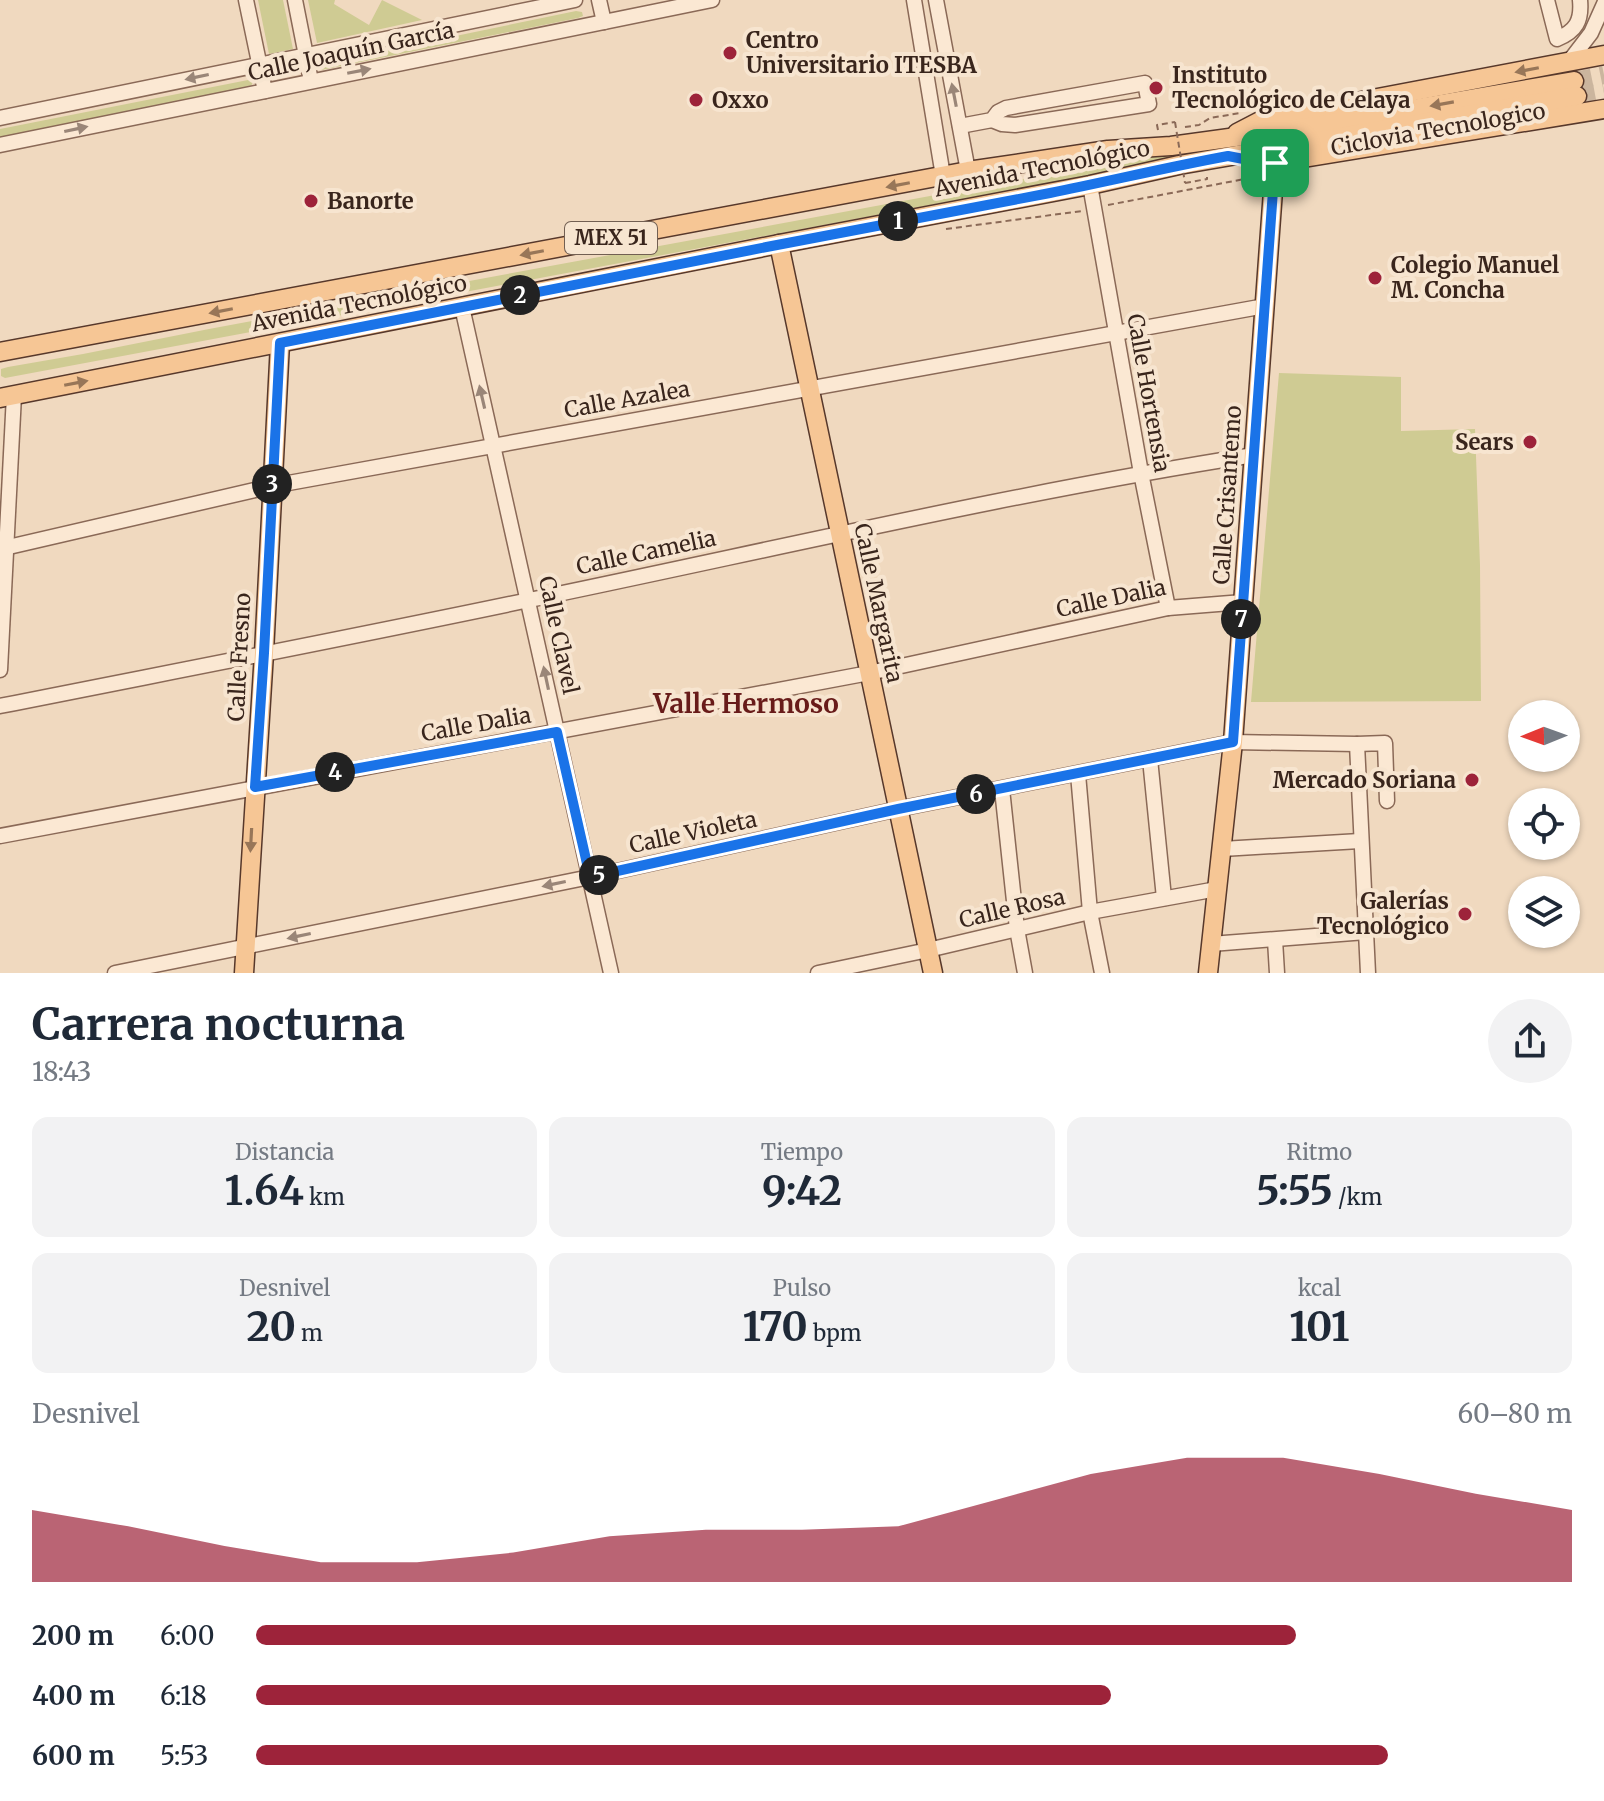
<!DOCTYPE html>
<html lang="es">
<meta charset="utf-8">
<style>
:root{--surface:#fff;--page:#f2f2f3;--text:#1f2937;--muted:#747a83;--accent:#9d233a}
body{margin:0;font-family:Merriweather,serif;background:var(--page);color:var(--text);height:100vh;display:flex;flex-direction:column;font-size:30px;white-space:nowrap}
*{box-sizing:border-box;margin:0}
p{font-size:26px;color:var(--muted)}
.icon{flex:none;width:44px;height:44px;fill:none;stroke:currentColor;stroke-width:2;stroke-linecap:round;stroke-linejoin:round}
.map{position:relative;height:973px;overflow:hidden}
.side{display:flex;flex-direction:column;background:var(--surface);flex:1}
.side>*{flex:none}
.needle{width:52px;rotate:269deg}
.tools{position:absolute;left:1508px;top:700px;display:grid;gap:16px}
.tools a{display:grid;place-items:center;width:72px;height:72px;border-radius:50%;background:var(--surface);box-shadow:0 2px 6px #0004;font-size:40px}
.pin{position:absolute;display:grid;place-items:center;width:68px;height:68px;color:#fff;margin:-34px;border-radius:16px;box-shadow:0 4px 12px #0006}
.km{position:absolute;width:40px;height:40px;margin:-20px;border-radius:50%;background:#222;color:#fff;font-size:22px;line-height:40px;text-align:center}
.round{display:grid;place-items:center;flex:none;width:84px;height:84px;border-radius:42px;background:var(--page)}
.overview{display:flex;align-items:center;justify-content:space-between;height:136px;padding:0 32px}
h1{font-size:44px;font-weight:700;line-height:60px}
.stats{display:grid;grid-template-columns:repeat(3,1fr);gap:12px;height:136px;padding:8px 32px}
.stats div{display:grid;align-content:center;border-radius:16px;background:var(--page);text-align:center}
.stats b{font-size:40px;font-weight:700}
.stats small{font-size:22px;font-weight:400}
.stats p{font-size:22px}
.chart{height:224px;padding:16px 32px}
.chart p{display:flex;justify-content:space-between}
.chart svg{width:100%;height:144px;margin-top:8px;fill:var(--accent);opacity:.7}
ul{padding:0 32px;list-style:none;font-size:26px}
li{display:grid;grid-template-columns:128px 96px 1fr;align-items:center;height:60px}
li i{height:20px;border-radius:10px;background:var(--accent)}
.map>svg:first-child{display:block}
</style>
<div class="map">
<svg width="1604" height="973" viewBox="0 0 1604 973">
<rect width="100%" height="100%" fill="#f0d9bf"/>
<!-- green -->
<g fill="#cfcb93">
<polygon points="258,0 283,0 293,49 269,54"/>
<polygon points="308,0 335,0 334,4 369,25 382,0 422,20 317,43"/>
<polygon points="576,11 582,12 583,16 578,18 321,70 317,70 320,64"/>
<polygon points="248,80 253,81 251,87 0,138 0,129"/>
<polygon points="1174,151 1176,159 5,378 1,376 1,369 8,367 83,354 209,329"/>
<polygon points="1279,373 1401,377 1401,431 1475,429 1480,565 1481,701 1251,702"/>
</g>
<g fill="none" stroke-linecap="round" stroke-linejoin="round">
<!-- major-tunnel -->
<g stroke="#cbb59e" stroke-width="18" stroke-dasharray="18 9" stroke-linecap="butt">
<polyline points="1574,81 1604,75"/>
<polyline points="1577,96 1604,91"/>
</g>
<!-- minor casing -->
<g stroke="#8a6957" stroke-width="17">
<g id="minor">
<polyline points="246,0 265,91"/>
<polyline points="295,0 311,81"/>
<polyline points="599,0 604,22"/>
<polyline points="914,0 943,176"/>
<polyline points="936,0 968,171"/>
<path d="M1547,0L1557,39C1576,31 1582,21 1580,0"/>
<polyline points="1568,63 1591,33 1604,4"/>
<polyline points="0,118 575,0"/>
<polyline points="960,126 992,120 1002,124 1015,125 1149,104 1145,83 1006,108 998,112 992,120"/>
<polyline points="0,145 712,0"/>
<polyline points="1090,185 1141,473 1168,608"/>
<polyline points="462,307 611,973"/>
<polyline points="0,549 272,486 1265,306"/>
<polyline points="0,670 14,395"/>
<path d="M0,706C176,671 353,637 529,600C771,550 1011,493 1254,455"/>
<polyline points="1357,744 1368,973"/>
<polyline points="1150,759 1164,898"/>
<polyline points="1078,774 1090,912 1102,973"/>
<polyline points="1002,789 1017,929 1025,973"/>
<polyline points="0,836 869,673 1168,608 1243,602"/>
<polyline points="1222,849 1360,841"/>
<polyline points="1275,940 1277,973"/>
<polyline points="1211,944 1366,932"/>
<polyline points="115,973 590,877 898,809 1233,742 1357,744 1385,743 1387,801"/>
<polyline points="818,973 928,950 1090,912 1217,889"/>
</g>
</g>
<!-- major casing -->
<g stroke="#57382b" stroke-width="21">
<g id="major">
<polyline points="1237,133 1262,120 1604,55"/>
<polyline points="1266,164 1604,109"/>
<polyline points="779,244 933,973"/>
<polyline points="0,352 968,171 1108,150 1171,146 1308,127 1574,81"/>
<polyline points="0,398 779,244 1090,185 1179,165 1577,96"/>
<polyline points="244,973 264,653 280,343"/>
<polyline points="1208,973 1233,742 1275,163"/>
</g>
</g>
<!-- path -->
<g stroke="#8a6957" stroke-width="2" stroke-dasharray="6 4" stroke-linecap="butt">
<polyline points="1185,127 1199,125 1210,118 1240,113"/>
<polyline points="1158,130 1157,125 1175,122"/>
<polyline points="1185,183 1207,179 1207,177"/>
<polyline points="1108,205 1255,177"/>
<polyline points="946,229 1082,211"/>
</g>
<!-- minor -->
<use href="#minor" stroke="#fbe8d3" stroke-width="14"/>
<!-- major -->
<use href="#major" stroke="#f6c695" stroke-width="18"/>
<!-- path-bridge -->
<polyline stroke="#8a6957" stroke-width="2" stroke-dasharray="6 4" stroke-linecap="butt" points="1175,122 1185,183"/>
</g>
<!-- one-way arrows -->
<defs><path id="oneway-solid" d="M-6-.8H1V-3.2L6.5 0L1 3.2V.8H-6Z" transform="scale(2)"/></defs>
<g fill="#987658">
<use href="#oneway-solid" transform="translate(1527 70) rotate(169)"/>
<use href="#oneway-solid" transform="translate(1442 104) rotate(170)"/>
<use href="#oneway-solid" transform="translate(898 185) rotate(169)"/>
<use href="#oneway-solid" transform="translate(532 253) rotate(169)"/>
<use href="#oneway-solid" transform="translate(221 311) rotate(169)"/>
<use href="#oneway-solid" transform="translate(76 383) rotate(-11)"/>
<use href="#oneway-solid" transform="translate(251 840) rotate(93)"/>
</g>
<g fill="#9a8678">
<use href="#oneway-solid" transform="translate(359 71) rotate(-11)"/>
<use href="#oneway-solid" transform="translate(197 77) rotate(168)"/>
<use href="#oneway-solid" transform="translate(954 95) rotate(-101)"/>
<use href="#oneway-solid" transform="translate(76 129) rotate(-12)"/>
<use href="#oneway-solid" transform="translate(482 397) rotate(-103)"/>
<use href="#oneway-solid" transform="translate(546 678) rotate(-102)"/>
<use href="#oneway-solid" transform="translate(554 884) rotate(168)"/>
<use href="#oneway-solid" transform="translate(299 936) rotate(168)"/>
</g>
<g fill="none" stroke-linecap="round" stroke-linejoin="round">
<!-- route casing -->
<g stroke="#fff" stroke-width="16">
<path id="route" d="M1228,156L1269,164L1275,163L1233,742L898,809L590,877L557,732L255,787L264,653L280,343C536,292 793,241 1050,193C1110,181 1168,167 1228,156Z"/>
</g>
<!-- route -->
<use href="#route" stroke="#1a73e8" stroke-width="10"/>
</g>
<!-- markers -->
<g fill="#9d233a" stroke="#f7e5d0" stroke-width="3">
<circle cx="730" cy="53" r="8"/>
<circle cx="1156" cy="88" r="8"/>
<circle cx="696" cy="100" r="8"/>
<circle cx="311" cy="201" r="8"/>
<circle cx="1375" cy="278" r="8"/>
<circle cx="1530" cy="442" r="8"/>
<circle cx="1472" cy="780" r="8"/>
<circle cx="1465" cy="914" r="8"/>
</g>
<g text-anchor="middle" stroke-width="8" stroke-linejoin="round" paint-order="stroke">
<!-- shield labels -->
<rect fill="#f7e5d0" stroke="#725f52" stroke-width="2" x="565" y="222" width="92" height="32" rx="6"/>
<g font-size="20" font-weight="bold" fill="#39251c">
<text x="611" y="245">MEX 51</text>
</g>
<!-- poi labels -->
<g font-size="22" font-weight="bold" fill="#39251c" stroke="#f7e5d0" text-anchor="start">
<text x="746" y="48">Centro<tspan x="746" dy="25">Universitario ITESBA</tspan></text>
<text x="1172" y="83">Instituto<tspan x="1172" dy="25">Tecnológico de Celaya</tspan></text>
<text x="712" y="108">Oxxo</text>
<text x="327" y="209">Banorte</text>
<text x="1391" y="273">Colegio Manuel<tspan x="1391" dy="25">M. Concha</tspan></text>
<text x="1514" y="450" text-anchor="end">Sears</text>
<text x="1456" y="788" text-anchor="end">Mercado Soriana</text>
<text x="1449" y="909" text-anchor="end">Galerías<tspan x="1449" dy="25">Tecnológico</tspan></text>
</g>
<!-- street labels -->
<g font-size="22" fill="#39251c" stroke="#f7e5d0">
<text transform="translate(351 51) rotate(-12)" y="8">Calle Joaquín García</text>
<text transform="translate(1438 129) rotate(-10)" y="8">Ciclovia Tecnologico</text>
<text transform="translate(1042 168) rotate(-11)" y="8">Avenida Tecnológico</text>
<text transform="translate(359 303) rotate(-11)" y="8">Avenida Tecnológico</text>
<text transform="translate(1149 393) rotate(80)" y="8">Calle Hortensia</text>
<text transform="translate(627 399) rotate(-10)" y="8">Calle Azalea</text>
<text transform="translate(1227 495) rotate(-86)" y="8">Calle Crisantemo</text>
<text transform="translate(646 552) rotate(-12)" y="8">Calle Camelia</text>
<text transform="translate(1111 598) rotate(-12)" y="8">Calle Dalia</text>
<text transform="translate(879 603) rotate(78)" y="8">Calle Margarita</text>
<text transform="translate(559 635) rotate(78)" y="8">Calle Clavel</text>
<text transform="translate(239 657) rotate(-87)" y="8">Calle Fresno</text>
<text transform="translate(476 724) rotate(-10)" y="8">Calle Dalia</text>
<text transform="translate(693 832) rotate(-12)" y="8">Calle Violeta</text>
<text transform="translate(1012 908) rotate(-13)" y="8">Calle Rosa</text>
</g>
<!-- quarter labels -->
<g font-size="26" font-weight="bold" fill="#681b19" stroke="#f7e5d0">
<text x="746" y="713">Valle Hermoso</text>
</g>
</g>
</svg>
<div class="tools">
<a><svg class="needle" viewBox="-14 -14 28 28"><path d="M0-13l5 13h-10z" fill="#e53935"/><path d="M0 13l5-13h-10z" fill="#747a83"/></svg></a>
<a><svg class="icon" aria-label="locate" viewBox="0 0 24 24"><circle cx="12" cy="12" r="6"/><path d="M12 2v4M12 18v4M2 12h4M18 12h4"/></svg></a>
<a><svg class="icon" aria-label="layers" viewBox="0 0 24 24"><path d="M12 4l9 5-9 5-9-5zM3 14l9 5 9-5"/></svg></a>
</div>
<div class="pin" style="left:1275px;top:163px;background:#1e9e55"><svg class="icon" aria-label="arrive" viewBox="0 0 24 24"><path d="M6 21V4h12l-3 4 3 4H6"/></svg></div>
<b class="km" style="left:898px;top:221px">1</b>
<b class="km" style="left:520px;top:295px">2</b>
<b class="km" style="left:272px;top:484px">3</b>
<b class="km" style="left:335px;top:772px">4</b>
<b class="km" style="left:599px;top:875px">5</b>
<b class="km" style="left:976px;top:794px">6</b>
<b class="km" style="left:1241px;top:619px">7</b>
</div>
<section class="side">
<div class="overview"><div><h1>Carrera nocturna</h1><p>18:43</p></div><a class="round"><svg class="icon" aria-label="share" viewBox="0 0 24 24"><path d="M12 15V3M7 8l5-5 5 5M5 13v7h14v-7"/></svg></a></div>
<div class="stats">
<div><p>Distancia</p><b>1.64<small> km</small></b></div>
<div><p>Tiempo</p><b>9:42</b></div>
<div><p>Ritmo</p><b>5:55<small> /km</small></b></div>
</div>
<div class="stats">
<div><p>Desnivel</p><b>20<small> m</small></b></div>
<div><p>Pulso</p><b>170<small> bpm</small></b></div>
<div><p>kcal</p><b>101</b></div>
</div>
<div class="chart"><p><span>Desnivel</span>60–80 m</p>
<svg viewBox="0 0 160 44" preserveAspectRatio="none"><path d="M0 44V22L10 27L20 33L30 38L40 38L50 35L60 30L70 28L80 28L90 27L100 19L110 11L120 6L130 6L140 11L150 17L160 22V44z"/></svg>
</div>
<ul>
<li><b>200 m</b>6:00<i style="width:79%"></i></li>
<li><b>400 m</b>6:18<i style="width:65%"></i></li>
<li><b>600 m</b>5:53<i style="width:86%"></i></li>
</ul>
</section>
